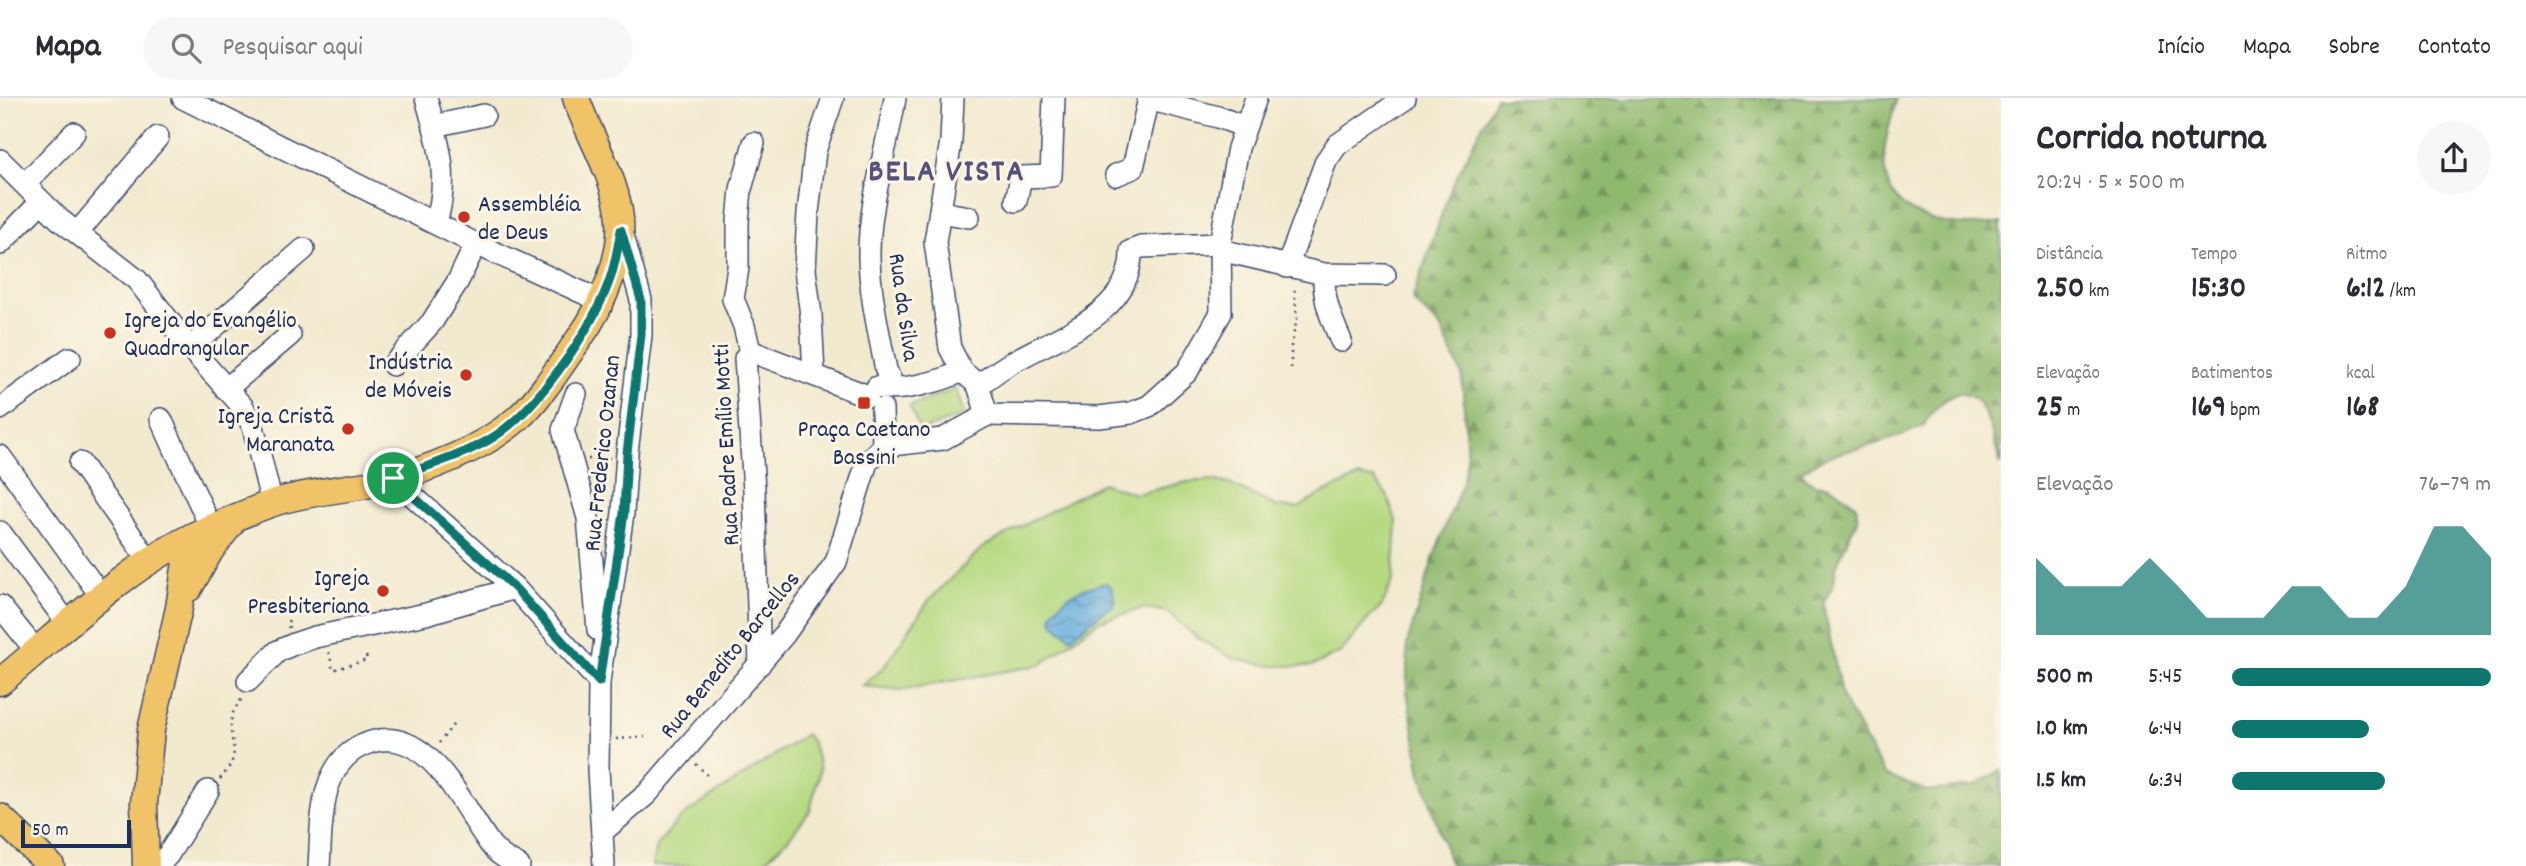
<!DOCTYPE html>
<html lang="pt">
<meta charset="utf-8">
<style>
:root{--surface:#fff;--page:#f7f7f7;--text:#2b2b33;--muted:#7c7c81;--line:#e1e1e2;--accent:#0f766e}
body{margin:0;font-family:Dekko,sans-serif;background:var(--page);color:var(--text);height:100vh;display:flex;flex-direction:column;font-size:26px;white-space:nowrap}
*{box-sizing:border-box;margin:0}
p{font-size:23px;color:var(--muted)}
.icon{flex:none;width:38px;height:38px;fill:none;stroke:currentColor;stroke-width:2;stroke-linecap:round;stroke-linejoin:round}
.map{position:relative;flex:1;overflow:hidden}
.drawer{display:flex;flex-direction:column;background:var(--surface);width:525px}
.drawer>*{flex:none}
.scale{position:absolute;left:21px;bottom:18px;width:110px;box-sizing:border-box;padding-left:7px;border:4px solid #1b2f5e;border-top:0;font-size:19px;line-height:24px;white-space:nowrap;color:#1b2f5e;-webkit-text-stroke:5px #fcf5e5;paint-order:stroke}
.pin{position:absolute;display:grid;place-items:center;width:60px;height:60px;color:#fff;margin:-30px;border:4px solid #fff;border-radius:50%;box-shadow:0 2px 7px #0007}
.round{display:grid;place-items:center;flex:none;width:74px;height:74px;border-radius:37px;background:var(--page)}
.head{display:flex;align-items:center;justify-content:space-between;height:119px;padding:0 35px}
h1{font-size:38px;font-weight:700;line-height:52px}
.figures{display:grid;grid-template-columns:repeat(3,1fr);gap:10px;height:119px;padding:7px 35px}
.figures div{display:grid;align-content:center}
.figures b{font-size:30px;font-weight:700}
.figures small{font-size:19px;font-weight:400}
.figures p{font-size:19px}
.chart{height:196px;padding:14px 35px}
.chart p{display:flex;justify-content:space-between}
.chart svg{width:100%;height:126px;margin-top:7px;fill:var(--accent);opacity:.7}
ul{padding:0 35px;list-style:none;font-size:23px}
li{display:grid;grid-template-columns:112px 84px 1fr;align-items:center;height:52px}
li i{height:18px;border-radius:9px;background:var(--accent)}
header{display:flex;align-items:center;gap:42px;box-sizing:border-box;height:98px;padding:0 35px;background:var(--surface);border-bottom:2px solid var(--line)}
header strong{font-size:33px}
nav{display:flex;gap:38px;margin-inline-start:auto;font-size:24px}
.search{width:490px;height:63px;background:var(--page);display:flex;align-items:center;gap:18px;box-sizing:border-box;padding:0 24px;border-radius:38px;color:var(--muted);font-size:26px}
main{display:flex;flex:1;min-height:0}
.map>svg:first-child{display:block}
</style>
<header>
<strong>Mapa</strong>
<div class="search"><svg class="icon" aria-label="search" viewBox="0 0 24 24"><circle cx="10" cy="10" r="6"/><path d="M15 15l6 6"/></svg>Pesquisar aqui</div>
<nav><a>Início</a><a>Mapa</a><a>Sobre</a><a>Contato</a></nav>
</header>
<main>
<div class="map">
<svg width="2001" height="768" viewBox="0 0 2001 768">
<defs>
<pattern id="forest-firs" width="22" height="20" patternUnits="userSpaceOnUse" patternTransform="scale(1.75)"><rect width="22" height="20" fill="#90b96f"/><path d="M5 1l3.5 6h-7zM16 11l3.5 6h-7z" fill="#75975e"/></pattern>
<pattern id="water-waves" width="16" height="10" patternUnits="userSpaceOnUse" patternTransform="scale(1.75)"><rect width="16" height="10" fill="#66addd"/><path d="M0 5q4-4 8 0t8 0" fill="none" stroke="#538db6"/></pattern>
</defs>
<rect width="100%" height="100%" fill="#fcf5e5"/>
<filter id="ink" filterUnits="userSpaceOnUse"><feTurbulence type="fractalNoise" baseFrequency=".0143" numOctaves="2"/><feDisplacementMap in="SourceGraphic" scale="14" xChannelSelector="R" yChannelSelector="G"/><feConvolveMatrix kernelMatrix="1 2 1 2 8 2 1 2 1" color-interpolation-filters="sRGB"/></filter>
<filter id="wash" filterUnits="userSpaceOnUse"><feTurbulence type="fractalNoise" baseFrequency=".00686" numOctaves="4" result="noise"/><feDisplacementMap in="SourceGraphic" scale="28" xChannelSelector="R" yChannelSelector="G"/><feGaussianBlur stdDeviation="1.57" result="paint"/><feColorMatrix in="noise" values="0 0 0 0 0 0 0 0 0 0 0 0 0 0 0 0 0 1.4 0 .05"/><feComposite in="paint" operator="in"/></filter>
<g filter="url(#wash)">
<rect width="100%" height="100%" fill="#f2eacf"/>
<!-- green -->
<g fill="#b6d981" stroke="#688470" stroke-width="2">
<polygon points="956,291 964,317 920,333 910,308"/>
<polygon points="1359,379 1374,381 1387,397 1397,426 1393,482 1382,508 1369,520 1341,554 1312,568 1272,568 1232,560 1196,539 1168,514 1144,510 1099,523 1040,567 902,592 862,588 883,570 930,501 983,449 1102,385 1136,396 1187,384 1213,382 1229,386 1278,409 1298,410 1323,395"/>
<polygon points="806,636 813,646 820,671 810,713 788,741 759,768 652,768 656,748 680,720"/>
</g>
<!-- forest -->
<path fill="url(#forest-firs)" stroke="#567466" stroke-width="2" d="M1496,0H1897C1890,27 1880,50 1886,79C1896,126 1963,132 2001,124V367C1995,349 1989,313 1974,300C1970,297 1962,296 1958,295C1942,302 1933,311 1924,327C1905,337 1883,344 1861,350C1839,355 1819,359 1801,375L1813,386L1830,388L1856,407L1858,423L1849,438L1836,469L1834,485L1823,506L1842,600L1885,677L1927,693L1974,688L2001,672V768H1451L1421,676L1407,593V546L1434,458L1462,386L1467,361L1462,277L1440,229L1412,202L1451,90Z"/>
<!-- water -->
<path fill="url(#water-waves)" stroke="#406e9e" stroke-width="2" d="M1106,485C1114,488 1116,502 1112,509L1101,515L1071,540L1053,525L1052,516C1063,496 1085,489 1106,485Z"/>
</g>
<g filter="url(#ink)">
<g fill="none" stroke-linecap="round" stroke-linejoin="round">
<!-- minor casing -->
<g stroke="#3b4b6f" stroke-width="24">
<g id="minor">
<polyline points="183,0 476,146 601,203"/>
<path d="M426,0C439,46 450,78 436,125"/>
<polyline points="953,0 951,43 935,144 950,250 962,273 978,287 987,317 1099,319 1131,315 1149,308 1187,274 1221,215 1220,146 1238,50 1256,0"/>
<polyline points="1148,1 1218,19 1245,29"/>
<polyline points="434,28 484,17"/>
<polyline points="754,45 741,91 738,124 738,170 733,201 744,228 750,253 745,260 754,392 760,566"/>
<polyline points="0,62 59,121 137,182 190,250 243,309 253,329 272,406"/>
<polyline points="1116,77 1133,70 1149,0"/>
<polyline points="25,86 74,35"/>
<polyline points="1016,103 1021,79 1051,78 1054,0"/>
<polyline points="940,114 969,119"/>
<polyline points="78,134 158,39"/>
<polyline points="0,146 41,104"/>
<polyline points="1220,152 1324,176 1385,177"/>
<polyline points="1287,169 1326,63 1337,47 1405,0"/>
<path d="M1324,176C1323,202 1331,220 1341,243"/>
<polyline points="190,250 304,151"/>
<polyline points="750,253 868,298"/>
<polyline points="393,267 432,224 458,183 476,146"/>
<polyline points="814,276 811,217 805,172 808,115 815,53 833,0"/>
<path d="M891,283L886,272C879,235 870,197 869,160C868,109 887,51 895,0"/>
<path d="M978,287C992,278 1005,267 1020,260C1063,236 1132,214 1131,153L1141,149L1220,146"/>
<path d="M877,289C898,295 943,283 962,273"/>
<polyline points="226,291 290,237"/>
<polyline points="576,296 563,332 588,420 598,532"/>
<polyline points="0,311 70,260"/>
<polyline points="161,321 211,430"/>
<polyline points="883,348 943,341 987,317"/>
<polyline points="0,358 101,498"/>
<polyline points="80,365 149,463"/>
<polyline points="393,380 515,490 599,584"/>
<polyline points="0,434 68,526"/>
<polyline points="0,508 37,554"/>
<polyline points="248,583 278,553 294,546 315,539 426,516 515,490"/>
<polyline points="602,734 647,696 784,537 836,464 867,364 883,348 882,311"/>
<polyline points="158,768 168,757 208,693"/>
<path d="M319,768C322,726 318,669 361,648C425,617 461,707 490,746C497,756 508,762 519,768"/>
<polyline points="604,768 598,672 599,584 623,415 627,355 641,237 641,202 622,134"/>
</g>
</g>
<!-- major casing -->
<g stroke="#3b4b6f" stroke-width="29">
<g id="major">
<polyline points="189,490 210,453 233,423"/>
<path d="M0,584C67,529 128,466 208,431C230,422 254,411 276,404C309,393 346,392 380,384C425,373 483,351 518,320C538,303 563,264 579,241C603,208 626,153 619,113C612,72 589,38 576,0"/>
<polyline points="0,719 51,768"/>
<polyline points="146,768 144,705 151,632 179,510 187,457 184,444"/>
</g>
</g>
<!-- path -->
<g stroke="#3b4b6f" stroke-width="2.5" stroke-dasharray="2 5" stroke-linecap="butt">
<polyline points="1291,270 1291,248 1297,221 1294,187"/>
<polyline points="588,361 610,360"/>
<polyline points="289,530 287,524 290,522"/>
<polyline points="329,554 333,572 367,562 366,557"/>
<polyline points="616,641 645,639"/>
<polyline points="439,645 456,623"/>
<polyline points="696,666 707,677"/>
<path d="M220,681C246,652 226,647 232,618C234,610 240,605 243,598"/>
</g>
<!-- minor -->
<use href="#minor" stroke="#fff" stroke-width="21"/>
<!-- major -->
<use href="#major" stroke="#f1c369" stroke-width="26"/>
</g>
</g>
<g fill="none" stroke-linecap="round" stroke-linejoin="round" filter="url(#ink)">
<!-- route casing -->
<g stroke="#fff" stroke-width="14">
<path id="route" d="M621,132L641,202V237L627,355L624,415L599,584L515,490L393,380C425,369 458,359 487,343C533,318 591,233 609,184C615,168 618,149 621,132Z"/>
</g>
<!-- route -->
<use href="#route" stroke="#0f766e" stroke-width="9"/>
</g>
<!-- markers -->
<g fill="#c8321e" stroke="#fcf5e5" stroke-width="2.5">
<circle cx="464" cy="119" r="7"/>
<circle cx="110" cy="235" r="7"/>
<circle cx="466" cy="277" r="7"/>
<rect x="857" y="298" width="14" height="14" rx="3.5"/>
<circle cx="348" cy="331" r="7"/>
<circle cx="383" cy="493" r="7"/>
</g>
<g text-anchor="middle" stroke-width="6" stroke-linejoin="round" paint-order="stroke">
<!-- poi labels -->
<g font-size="24" fill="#1b2f5e" stroke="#fcf5e5" text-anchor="end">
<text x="478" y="113" text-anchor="start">Assembléia<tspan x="478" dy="28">de Deus</tspan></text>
<text x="124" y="229" text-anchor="start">Igreja do Evangélio<tspan x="124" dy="28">Quadrangular</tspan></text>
<text x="452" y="271">Indústria<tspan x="452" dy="28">de Móveis</tspan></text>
<text x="334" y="325">Igreja Cristã<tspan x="334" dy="28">Maranata</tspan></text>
<text x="864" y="338" text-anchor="middle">Praça Caetano<tspan x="864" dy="28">Bassini</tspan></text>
<text x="369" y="487">Igreja<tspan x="369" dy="28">Presbiteriana</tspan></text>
</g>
<!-- street labels -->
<g font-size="24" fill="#1b2f5e" stroke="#fcf5e5">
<text transform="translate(905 209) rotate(82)" y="8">Rua da Silva</text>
<text transform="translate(725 347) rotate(-93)" y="8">Rua Padre Emílio Motti</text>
<text transform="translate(601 355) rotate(-84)" y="8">Rua Frederico Ozanan</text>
<text transform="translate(729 556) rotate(-51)" y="8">Rua Benedito Barcellos</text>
</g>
<!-- district labels -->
<g font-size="32" font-weight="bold" letter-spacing="2" fill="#56527e" stroke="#fcf5e5">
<text x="947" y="82">BELA VISTA</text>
</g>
</g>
</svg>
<div class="scale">50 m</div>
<div class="pin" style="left:393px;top:380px;background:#1e9e55"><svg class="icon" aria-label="arrive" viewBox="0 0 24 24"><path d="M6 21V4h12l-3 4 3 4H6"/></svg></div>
</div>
<section class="drawer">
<div class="head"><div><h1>Corrida noturna</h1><p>20:24 · 5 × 500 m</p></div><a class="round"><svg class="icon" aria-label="share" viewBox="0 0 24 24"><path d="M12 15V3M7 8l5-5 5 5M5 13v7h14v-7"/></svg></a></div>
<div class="figures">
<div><p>Distância</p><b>2.50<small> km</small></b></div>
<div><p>Tempo</p><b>15:30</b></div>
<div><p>Ritmo</p><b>6:12<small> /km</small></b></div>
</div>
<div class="figures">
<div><p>Elevação</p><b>25<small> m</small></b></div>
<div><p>Batimentos</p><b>169<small> bpm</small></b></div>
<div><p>kcal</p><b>168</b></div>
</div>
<div class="chart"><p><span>Elevação</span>76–79 m</p>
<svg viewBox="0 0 160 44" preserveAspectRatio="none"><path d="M0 44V17L10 27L20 27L30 27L40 17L50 27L60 38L70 38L80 38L90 27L100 27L110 38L120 38L130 27L140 6L150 6L160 17V44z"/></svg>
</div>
<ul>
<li><b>500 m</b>5:45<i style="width:100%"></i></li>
<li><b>1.0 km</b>6:44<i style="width:53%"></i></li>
<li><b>1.5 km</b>6:34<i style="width:59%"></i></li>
</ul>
</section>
</main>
